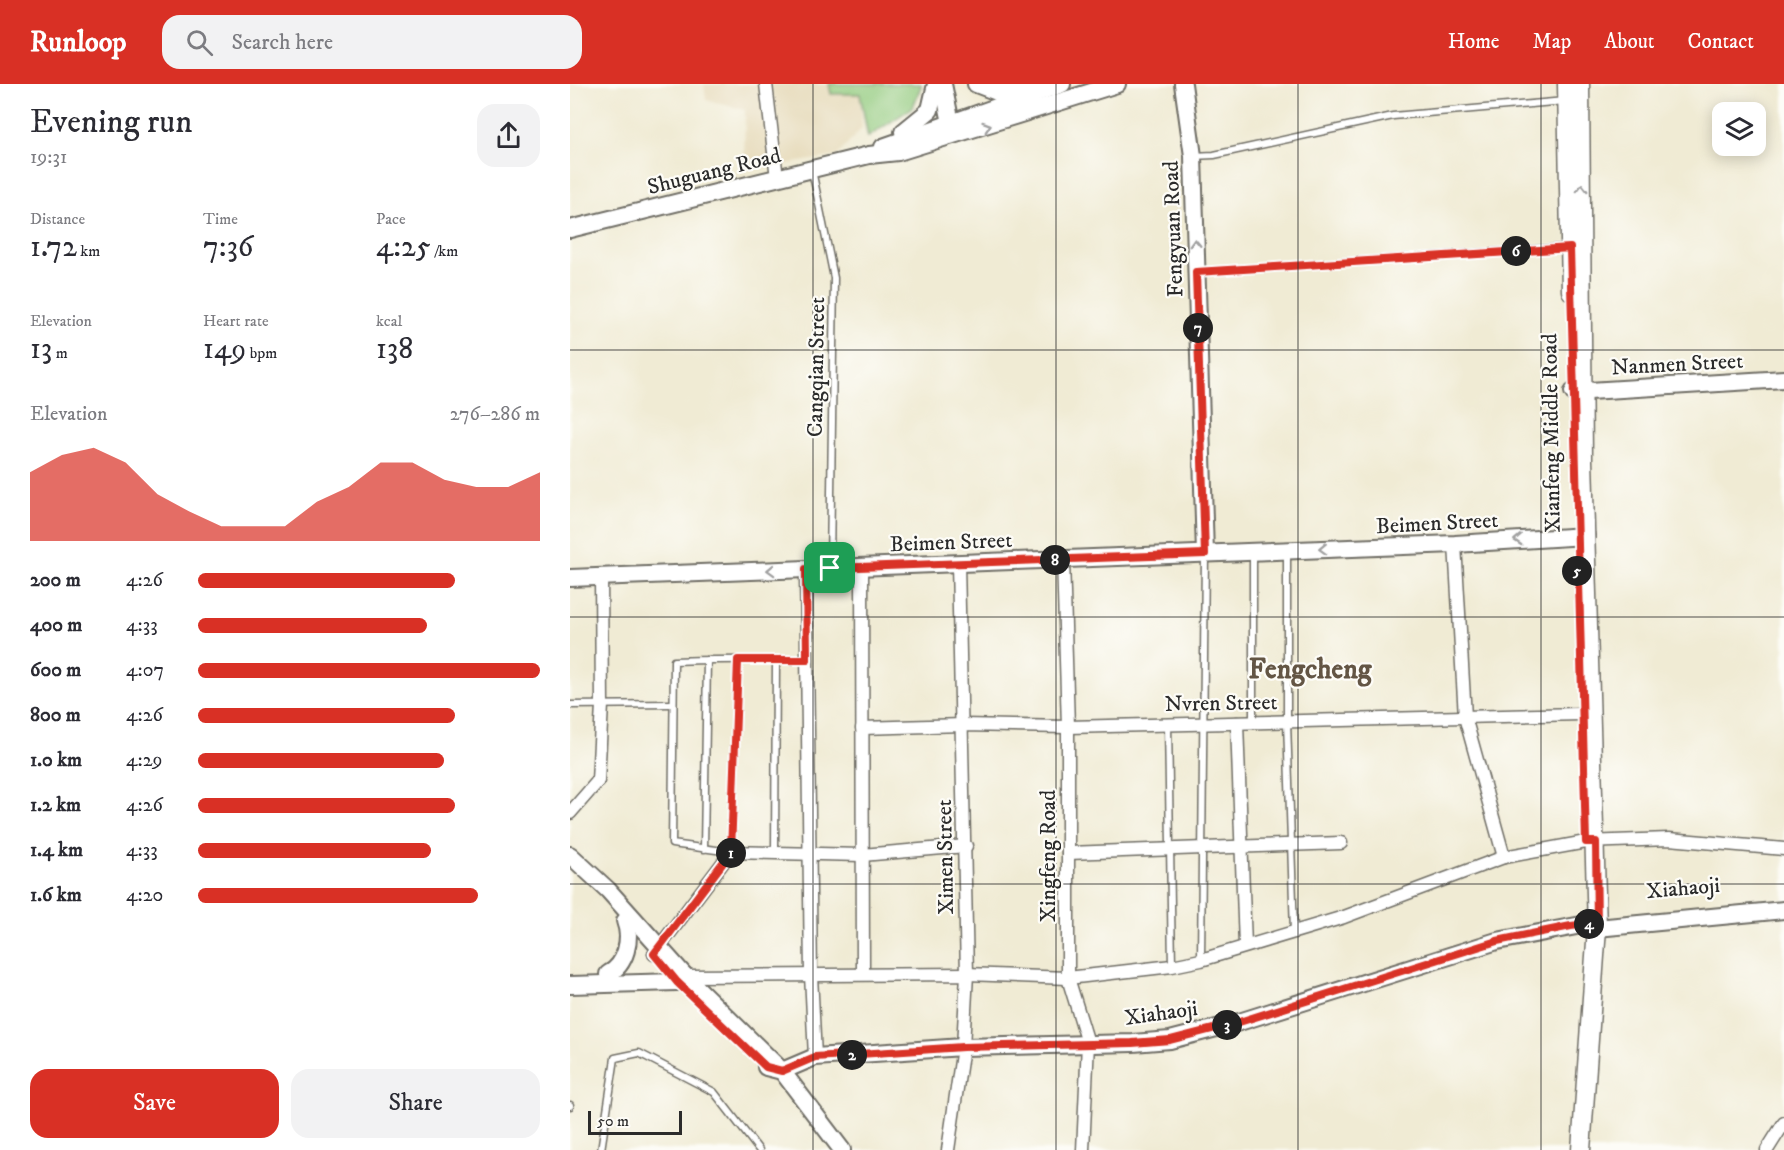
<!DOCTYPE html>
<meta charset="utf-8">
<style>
:root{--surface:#fff;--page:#f2f2f3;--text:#2b2b33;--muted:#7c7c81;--accent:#d93025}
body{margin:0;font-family:"IM FELL DW Pica",serif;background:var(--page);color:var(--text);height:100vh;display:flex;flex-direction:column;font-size:22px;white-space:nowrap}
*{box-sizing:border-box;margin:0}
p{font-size:20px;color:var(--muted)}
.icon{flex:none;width:33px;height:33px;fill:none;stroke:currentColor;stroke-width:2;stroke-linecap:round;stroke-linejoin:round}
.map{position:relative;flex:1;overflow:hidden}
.details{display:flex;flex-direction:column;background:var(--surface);width:570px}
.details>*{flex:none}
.controls{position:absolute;left:1142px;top:18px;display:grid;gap:12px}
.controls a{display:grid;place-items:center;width:54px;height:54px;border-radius:12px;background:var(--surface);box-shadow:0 3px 15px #0003;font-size:30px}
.scale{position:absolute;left:18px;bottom:15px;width:94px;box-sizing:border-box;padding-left:6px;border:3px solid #2b2b2b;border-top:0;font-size:16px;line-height:21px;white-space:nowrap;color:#2b2b2b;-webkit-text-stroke:4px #fdfcf7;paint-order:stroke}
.pin{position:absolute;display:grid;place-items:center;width:51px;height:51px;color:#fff;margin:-26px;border-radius:12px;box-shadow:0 3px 9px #0006}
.km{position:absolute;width:30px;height:30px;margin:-15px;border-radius:50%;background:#222;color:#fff;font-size:16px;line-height:30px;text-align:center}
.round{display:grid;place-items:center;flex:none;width:63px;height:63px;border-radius:18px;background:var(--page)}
.summary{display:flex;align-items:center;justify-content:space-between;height:102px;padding:0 30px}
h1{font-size:33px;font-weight:600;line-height:45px}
.stats{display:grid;grid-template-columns:repeat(3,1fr);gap:9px;height:102px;padding:6px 30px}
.stats div{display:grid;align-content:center}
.stats b{font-size:30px;font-weight:600}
.stats small{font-size:16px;font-weight:400}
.stats p{font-size:16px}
.chart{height:168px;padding:12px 30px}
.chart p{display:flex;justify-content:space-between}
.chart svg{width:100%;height:108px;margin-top:6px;fill:var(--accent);opacity:.7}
.action{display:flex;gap:12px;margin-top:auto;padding:12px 30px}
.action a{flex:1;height:69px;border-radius:18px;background:var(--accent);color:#fff;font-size:24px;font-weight:600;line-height:69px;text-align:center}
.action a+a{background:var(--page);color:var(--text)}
ul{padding:0 30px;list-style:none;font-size:20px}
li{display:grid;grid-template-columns:96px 72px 1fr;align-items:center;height:45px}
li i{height:15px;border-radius:8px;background:var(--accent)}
header{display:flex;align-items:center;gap:36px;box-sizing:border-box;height:84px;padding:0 30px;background:var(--accent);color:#fff}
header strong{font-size:28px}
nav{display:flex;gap:33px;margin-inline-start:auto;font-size:21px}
.search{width:420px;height:54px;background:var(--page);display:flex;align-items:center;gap:15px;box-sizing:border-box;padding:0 21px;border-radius:18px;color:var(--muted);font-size:22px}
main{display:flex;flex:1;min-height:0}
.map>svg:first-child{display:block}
</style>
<header>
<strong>Runloop</strong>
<div class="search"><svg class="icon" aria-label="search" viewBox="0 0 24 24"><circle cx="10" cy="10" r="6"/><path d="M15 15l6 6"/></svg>Search here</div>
<nav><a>Home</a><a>Map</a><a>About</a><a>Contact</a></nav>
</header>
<main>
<section class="details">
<div class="summary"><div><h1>Evening run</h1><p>19:31</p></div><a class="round"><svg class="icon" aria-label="share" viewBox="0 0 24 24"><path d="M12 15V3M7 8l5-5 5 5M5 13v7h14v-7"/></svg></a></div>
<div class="stats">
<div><p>Distance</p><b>1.72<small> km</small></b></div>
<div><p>Time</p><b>7:36</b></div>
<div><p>Pace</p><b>4:25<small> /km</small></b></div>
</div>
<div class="stats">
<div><p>Elevation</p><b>13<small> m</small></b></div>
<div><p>Heart rate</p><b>149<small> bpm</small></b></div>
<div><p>kcal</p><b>138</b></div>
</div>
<div class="chart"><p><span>Elevation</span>276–286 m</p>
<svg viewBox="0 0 160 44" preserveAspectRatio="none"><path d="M0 44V16L10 9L20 6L30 12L40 25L50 32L60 38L70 38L80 38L90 28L100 22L110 12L120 12L130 19L140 22L150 22L160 16V44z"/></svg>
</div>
<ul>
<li><b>200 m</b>4:26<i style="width:75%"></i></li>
<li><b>400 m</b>4:33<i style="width:67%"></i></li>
<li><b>600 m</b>4:07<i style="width:100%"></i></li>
<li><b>800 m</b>4:26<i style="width:75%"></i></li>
<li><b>1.0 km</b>4:29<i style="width:72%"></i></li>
<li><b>1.2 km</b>4:26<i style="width:75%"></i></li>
<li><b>1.4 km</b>4:33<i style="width:68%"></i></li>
<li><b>1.6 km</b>4:20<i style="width:82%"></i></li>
</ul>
<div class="action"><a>Save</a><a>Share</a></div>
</section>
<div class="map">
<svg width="1214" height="1066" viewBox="0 0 1214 1066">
<rect width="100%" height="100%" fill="#fdfcf7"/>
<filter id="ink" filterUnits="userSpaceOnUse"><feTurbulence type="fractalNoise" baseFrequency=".0167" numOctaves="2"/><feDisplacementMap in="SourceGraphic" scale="12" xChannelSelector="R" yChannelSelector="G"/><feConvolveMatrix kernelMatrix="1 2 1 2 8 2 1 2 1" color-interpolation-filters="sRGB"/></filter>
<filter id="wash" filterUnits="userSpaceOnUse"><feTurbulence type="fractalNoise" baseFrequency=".008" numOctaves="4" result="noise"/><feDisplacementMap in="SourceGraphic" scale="24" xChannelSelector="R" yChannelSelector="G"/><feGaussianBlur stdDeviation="1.35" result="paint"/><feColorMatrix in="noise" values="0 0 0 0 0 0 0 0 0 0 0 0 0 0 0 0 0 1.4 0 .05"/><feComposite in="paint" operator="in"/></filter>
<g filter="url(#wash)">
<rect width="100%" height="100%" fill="#f0ebd4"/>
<!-- built -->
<polygon fill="#e6daba" points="134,0 259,0 261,10 290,10 292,44 267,72 190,84 174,80 175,26 136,16"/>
<!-- green -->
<polygon fill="#92ca7e" stroke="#5e7a54" stroke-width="1.5" points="259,0 351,0 351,2 343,23 298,53 290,10 261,10"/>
</g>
<g filter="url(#ink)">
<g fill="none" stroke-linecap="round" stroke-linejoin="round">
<!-- lane casing -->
<g stroke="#706e66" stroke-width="9">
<g id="lane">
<polyline points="623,72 644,71 823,32 995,17"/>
<polyline points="242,86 264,194 260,481"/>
<polyline points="629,188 999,163"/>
<polyline points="717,467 717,638 724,848"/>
<polyline points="683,468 683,638"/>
<path d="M168,576L161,768L102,760L104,577C149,575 193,576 237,576"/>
<polyline points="0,621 103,620"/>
<polyline points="598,641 602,882"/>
<polyline points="134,765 137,576"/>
<polyline points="205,769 206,576"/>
<polyline points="631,876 635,470"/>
<polyline points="0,1021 0,1022"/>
<polyline points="31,1066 45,974 69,969 144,1008 189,1066"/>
</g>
</g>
<!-- street casing -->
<g stroke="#706e66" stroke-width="15">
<g id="street">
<polyline points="196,0 207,94"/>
<polyline points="885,460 895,633 934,773"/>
<polyline points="493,475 498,643 498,894 518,959 513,1066"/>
<polyline points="292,483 293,890"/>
<polyline points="236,485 241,891 245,973"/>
<polyline points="667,639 675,862"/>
<polyline points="292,644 393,641 498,643 1011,630"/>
<polyline points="0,729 28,697 32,621 31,493"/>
<polyline points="498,769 771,759"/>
<polyline points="84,870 161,768 292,771 396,762"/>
<polyline points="115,892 397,890 498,894 602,882 631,876 774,833 934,773 1016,758 1099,755 1214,765"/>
<polyline points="378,1066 393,963 397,890 388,479"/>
<polyline points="1197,1066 1214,1039"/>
</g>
</g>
<!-- secondary casing -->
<g stroke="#706e66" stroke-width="20">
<g id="secondary">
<polyline points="373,0 383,49"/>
<polyline points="406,0 427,8 455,5"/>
<polyline points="613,0 623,72 635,470"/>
<polyline points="333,48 360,26 366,0"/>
<polyline points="313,63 492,0"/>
<polyline points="0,145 299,71 328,68 547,0"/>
<polyline points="1003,308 1214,295"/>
<polyline points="0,494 885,460 1016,452"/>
<polyline points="0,771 38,806 115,892 212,987 272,1066"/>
<polyline points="1027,844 1214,826"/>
<path d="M38,890C56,881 62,855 55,837"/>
<polyline points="0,901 107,898 115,892"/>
<polyline points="196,983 212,987 245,973 393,963 563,959 600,956 666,939 927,857 1017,840"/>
</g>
</g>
<!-- primary casing -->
<g stroke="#706e66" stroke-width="21">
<g id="primary">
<polyline points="997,0 1001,207"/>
<polyline points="1010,0 1013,376 1027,844 1011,1066"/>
</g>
</g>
<!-- lane -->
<use href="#lane" stroke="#fff" stroke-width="6"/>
<!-- street -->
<use href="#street" stroke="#fff" stroke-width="12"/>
<!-- secondary -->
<use href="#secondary" stroke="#fff" stroke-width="16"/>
<!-- primary -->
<use href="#primary" stroke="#fff" stroke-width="18"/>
</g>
<!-- one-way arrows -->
<defs><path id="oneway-chevron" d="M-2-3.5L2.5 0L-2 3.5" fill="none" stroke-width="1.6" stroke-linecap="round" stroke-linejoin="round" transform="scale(1.5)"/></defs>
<g stroke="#a0a0a0">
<use href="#oneway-chevron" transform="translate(417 42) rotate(-18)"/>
<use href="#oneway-chevron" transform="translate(1012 104) rotate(-90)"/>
<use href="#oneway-chevron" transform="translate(625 159) rotate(-92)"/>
<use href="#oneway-chevron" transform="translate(948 456) rotate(177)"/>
<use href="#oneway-chevron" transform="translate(753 465) rotate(178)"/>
<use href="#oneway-chevron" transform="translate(201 486) rotate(178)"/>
</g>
</g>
<g fill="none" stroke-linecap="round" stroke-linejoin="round" filter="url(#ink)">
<!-- route casing -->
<g stroke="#fff" stroke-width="12">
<polygon id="route" points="1000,164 1016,758 1026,758 1027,844 1017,840 1001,842 927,857 666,939 600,956 562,959 393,963 245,973 212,987 196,983 107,898 84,870 161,768 168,576 237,576 236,485 635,470 626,188"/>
</g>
<!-- route -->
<use href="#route" stroke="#d93025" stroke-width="8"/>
</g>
<!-- grid -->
<path fill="none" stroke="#2b2b2b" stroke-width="1.5" stroke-opacity="0.55" d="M243,0V1066M486,0V1066M728,0V1066M971,0V1066M0,266H1214M0,533H1214M0,800H1214"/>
<g text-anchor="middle" stroke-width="4.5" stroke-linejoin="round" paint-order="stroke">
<!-- street labels -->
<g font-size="22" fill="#2b2b2b" stroke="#fdfcf7">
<text transform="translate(144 86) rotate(-14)" y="8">Shuguang Road</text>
<text transform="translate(602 145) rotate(-92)" y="8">Fengyuan Road</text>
<text transform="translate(1107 279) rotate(-3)" y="8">Nanmen Street</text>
<text transform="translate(245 283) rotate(-89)" y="8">Cangqian Street</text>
<text transform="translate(980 349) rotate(-91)" y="8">Xianfeng Middle Road</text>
<text transform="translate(867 438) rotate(-3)" y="8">Beimen Street</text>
<text transform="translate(381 457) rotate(-2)" y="8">Beimen Street</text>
<text transform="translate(651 618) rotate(-1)" y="8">Nvren Street</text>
<text transform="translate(477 772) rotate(-90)" y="8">Xingfeng Road</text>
<text transform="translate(374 773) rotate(-91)" y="8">Ximen Street</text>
<text transform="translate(1113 803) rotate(-5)" y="8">Xiahaoji</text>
<text transform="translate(591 928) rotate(-8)" y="8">Xiahaoji</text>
</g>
<!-- district labels -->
<g font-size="28" font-weight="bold" fill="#635544" stroke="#fdfcf7">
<text x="740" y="594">Fengcheng</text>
</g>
</g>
</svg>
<div class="controls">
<a><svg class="icon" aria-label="layers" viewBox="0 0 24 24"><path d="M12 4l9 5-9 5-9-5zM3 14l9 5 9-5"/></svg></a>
</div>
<div class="scale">50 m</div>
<div class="pin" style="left:260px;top:484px;background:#1e9e55"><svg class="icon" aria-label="arrive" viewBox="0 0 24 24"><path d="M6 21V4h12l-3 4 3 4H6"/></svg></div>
<b class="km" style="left:161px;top:769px">1</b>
<b class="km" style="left:282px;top:971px">2</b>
<b class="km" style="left:657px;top:941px">3</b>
<b class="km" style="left:1019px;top:840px">4</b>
<b class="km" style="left:1007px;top:487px">5</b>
<b class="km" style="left:946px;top:167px">6</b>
<b class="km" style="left:628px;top:244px">7</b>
<b class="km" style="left:485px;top:476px">8</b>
</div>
</main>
